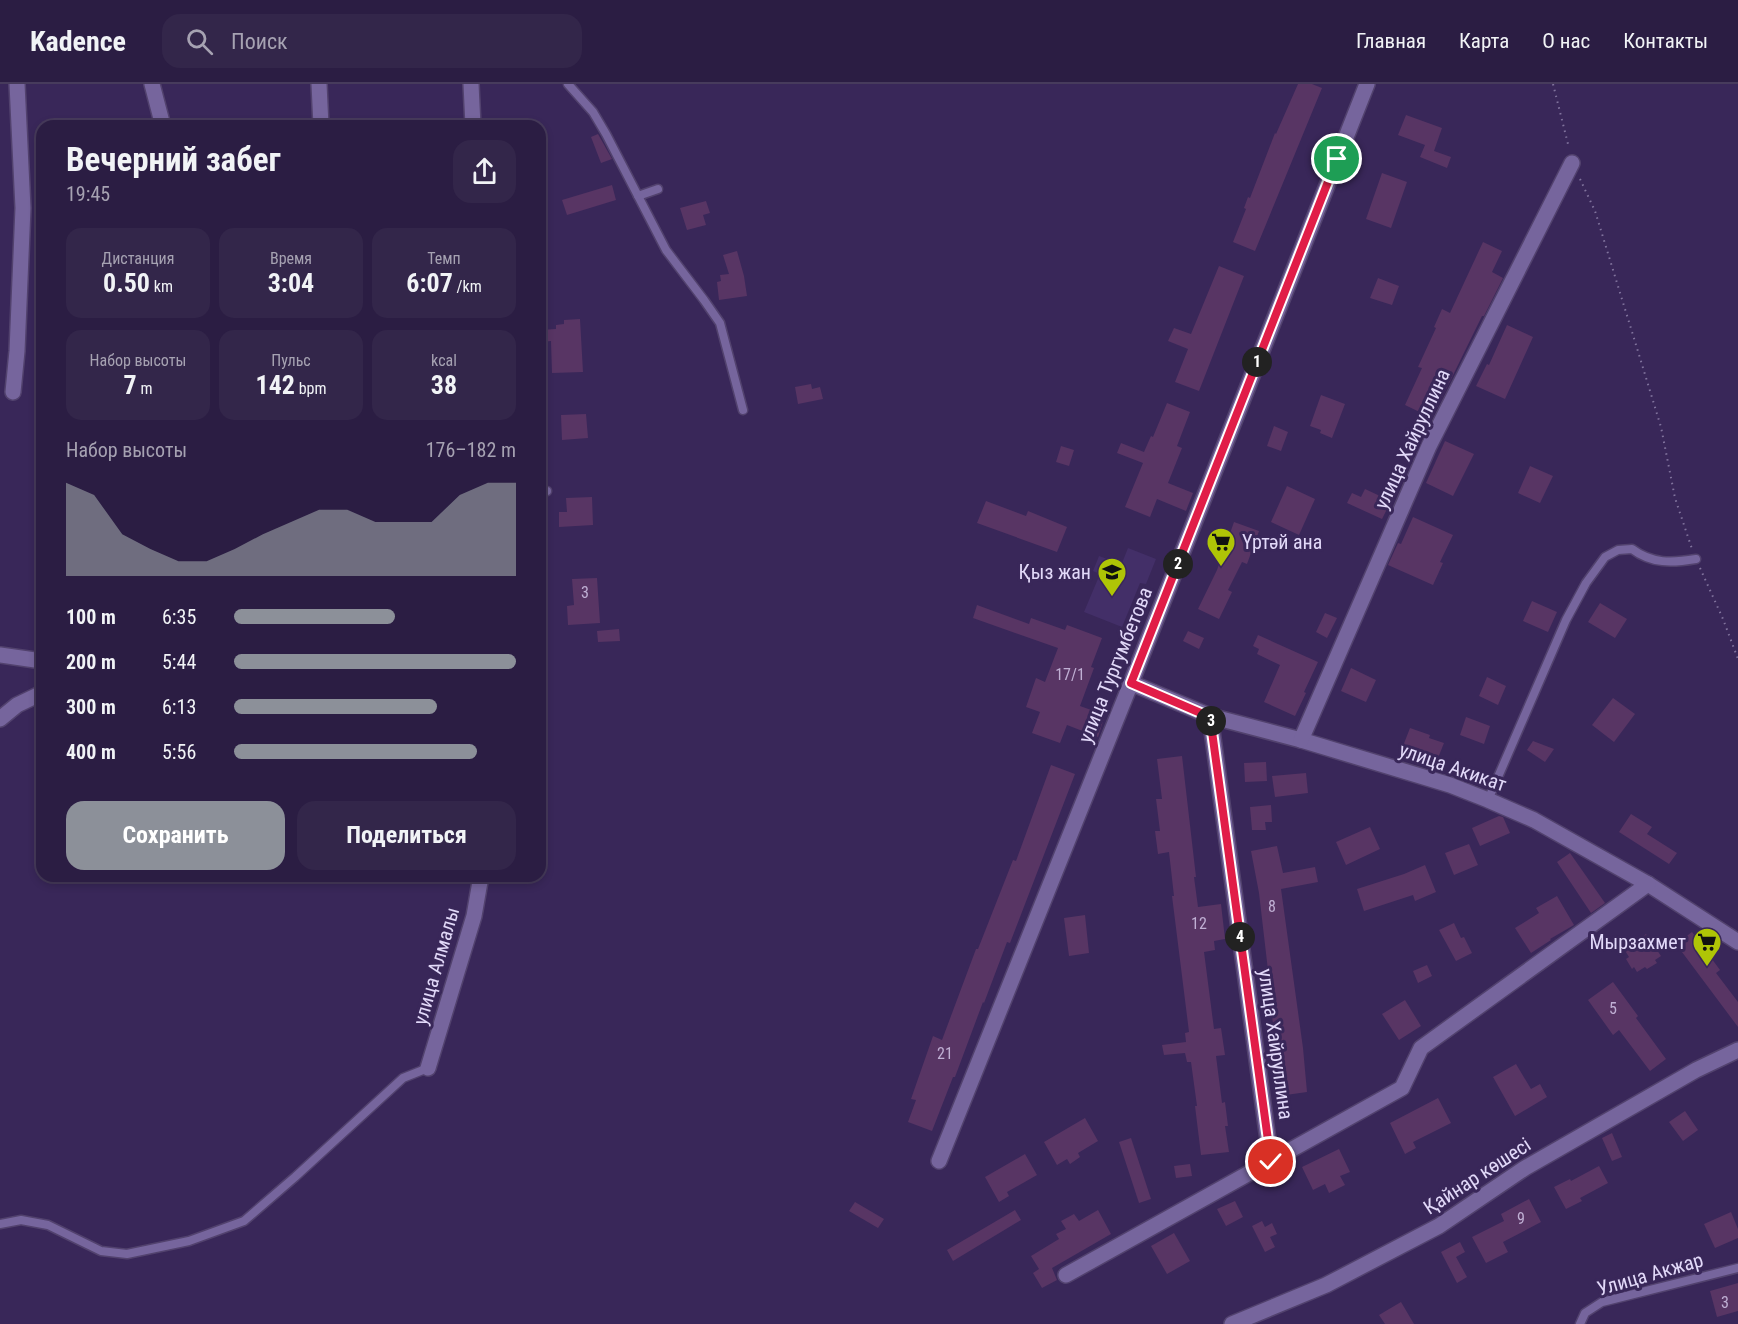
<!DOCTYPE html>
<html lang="ru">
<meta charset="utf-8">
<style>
:root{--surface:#2b1d43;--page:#33264a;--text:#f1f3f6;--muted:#a6a2b2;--line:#473b5c;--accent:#8c9099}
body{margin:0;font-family:"Roboto Condensed",sans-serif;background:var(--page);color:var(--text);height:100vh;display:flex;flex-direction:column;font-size:22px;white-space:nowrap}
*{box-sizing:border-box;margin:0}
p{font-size:20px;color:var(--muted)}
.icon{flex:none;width:33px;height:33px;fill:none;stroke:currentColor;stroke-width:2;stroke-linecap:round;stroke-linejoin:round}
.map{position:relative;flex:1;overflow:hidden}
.sheet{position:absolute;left:36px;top:36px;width:510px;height:762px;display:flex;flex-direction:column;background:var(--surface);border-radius:18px;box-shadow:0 3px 9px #0003,0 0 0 2px var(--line)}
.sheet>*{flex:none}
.pin{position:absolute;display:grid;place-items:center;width:51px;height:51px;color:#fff;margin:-26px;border:3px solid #fff;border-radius:50%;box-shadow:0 2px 6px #0007}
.km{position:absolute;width:30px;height:30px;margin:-15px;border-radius:50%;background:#222;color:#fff;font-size:16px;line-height:30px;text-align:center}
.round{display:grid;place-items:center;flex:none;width:63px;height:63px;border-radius:18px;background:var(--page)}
.overview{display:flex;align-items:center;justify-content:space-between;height:102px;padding:0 30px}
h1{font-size:33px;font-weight:700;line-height:45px}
.figures{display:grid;grid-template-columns:repeat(3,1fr);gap:9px;height:102px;padding:6px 30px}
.figures div{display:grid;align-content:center;border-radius:15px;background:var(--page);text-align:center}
.figures b{font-size:26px;font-weight:700}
.figures small{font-size:16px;font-weight:400}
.figures p{font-size:16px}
.chart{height:168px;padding:12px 30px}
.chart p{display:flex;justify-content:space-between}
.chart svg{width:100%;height:108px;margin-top:6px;fill:var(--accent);opacity:.7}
.primary-button{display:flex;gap:12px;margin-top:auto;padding:12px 30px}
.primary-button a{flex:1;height:69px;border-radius:18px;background:var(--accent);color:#fff;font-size:24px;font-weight:700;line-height:69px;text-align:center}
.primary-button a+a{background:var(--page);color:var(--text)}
ul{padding:0 30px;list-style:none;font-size:20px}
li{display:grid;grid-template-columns:96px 72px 1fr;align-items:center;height:45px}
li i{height:15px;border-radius:8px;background:var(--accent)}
header{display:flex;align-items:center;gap:36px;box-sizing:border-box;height:84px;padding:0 30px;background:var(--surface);border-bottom:2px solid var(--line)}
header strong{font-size:28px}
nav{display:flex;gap:33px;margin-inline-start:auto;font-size:21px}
.search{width:420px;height:54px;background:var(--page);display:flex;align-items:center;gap:15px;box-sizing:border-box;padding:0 21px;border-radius:18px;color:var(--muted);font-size:22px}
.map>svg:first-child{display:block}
</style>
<header>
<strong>Kadence</strong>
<div class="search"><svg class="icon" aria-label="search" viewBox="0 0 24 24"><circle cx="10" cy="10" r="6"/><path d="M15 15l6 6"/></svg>Поиск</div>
<nav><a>Главная</a><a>Карта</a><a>О нас</a><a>Контакты</a></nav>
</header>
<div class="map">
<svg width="1738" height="1240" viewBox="0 0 1738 1240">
<rect width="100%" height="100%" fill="#392759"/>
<!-- built -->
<polygon fill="#432f68" points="1128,464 1156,475 1146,500 1140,499 1122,543 1084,528 1100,490 1093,487 1099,472 1113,477 1111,481 1120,484"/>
<!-- building -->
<g fill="#583564">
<polygon points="1298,0 1312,0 1322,4 1255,167 1233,158 1246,125 1244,124 1248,113 1250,114 1275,49 1276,50"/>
<polygon points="1406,31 1442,44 1434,67 1451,73 1447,84 1420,73 1425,61 1398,51"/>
<polygon points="598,50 612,75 601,79 591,53"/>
<polygon points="1382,89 1407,98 1391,144 1366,135"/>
<polygon points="612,101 616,116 567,131 562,116"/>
<polygon points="706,117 710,129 703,131 706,141 687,146 680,124"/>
<polygon points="1483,158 1502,167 1492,188 1503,194 1484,232 1482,232 1432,334 1405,321 1422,284 1418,283 1436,244 1434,243 1442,225 1450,229"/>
<polygon points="737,167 744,192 747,212 719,216 717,198 721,197 720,191 729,190 723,171"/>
<polygon points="1219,182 1244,192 1199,307 1175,298 1188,265 1168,257 1174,244 1191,250"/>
<polygon points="1378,194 1399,202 1392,221 1370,214"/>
<polygon points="580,235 583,288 552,289 551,257 540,258 540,246 556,245 556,241 564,240 564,236"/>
<polygon points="1507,241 1533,253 1505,315 1476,302 1487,280 1489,281"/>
<polygon points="811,300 812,305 820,303 823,315 798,320 795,303"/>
<polygon points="1321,311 1345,320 1332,354 1320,349 1321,346 1310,342"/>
<polygon points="1167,319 1190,328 1177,362 1182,364 1168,399 1193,409 1186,427 1157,415 1150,433 1125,423 1143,379 1117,369 1121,359 1144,368 1151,352 1153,353"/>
<polygon points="586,330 588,354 562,356 561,331"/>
<polygon points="1274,342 1288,348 1281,367 1267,362"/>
<polygon points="1445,357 1474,370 1453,412 1426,399"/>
<polygon points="1061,362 1074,366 1069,382 1056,378"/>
<polygon points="1530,382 1553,392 1540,419 1518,409"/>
<polygon points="1287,402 1315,415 1299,451 1271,438"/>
<polygon points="1365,405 1380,412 1377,419 1388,423 1382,435 1347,419 1352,409 1361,413"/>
<polygon points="592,413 593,441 559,443 559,428 567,428 566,414"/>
<polygon points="986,417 1026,432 1028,427 1067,443 1057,468 977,439"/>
<polygon points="1413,433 1453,451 1440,478 1443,479 1433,501 1388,481 1398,459 1401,460"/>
<polygon points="1234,438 1259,447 1247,480 1242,478 1228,506 1232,508 1219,535 1198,525 1217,486"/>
<polygon points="597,494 600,539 568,541 567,522 574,521 572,495"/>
<polygon points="1532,517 1557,528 1548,548 1523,537"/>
<polygon points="1600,519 1627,535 1615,554 1588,538"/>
<polygon points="977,521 1029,540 1031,534 1065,546 1067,541 1102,554 1091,583 1094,584 1080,622 1105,631 1098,653 1067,641 1060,659 1032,649 1040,628 1026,623 1036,594 1045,598 1058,564 973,534"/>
<polygon points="1325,529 1337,534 1327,554 1316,548"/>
<polygon points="619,545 620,557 598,558 597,547"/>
<polygon points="1188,547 1204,554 1199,565 1183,557"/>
<polygon points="1258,551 1318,578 1304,608 1306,609 1295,632 1264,618 1280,581 1257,570 1259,565 1253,562"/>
<polygon points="1351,584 1376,596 1366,618 1341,607"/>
<polygon points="1487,593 1506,602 1498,621 1479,612"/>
<polygon points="1613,614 1635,630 1614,658 1592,641"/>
<polygon points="1466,633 1490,642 1484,660 1460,651"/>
<polygon points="1410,644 1430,651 1429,654 1444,659 1438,674 1403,662"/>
<polygon points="1533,657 1554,665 1545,678 1527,666"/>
<polygon points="1182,672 1196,793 1194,793 1198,823 1221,820 1225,855 1214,857 1215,866 1204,868 1214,945 1221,944 1225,971 1216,972 1222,1019 1225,1018 1228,1042 1225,1042 1229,1068 1201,1071 1195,1022 1197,1022 1191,978 1187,978 1185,969 1164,971 1162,961 1186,958 1185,949 1189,948 1172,812 1174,812 1169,768 1158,770 1155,747 1160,747 1156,715 1162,715 1157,675"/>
<polygon points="1266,678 1267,697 1245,698 1244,679"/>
<polygon points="1051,681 1075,690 1010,859 1007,858 984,919 983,918 955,993 953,993 932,1047 908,1038 916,1016 911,1015 933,952 942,956 976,865 978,865 1013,776 1016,777"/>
<polygon points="1306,689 1308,709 1275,713 1272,692"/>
<polygon points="1271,721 1272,738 1265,738 1266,746 1252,746 1250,723"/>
<polygon points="1631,730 1652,743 1647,750 1677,769 1669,780 1619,748"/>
<polygon points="1499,732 1503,733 1510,749 1480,762 1472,744"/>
<polygon points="1370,743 1380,765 1346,781 1336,758"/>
<polygon points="1469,760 1478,781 1454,791 1445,769"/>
<polygon points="1277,762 1283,789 1315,783 1318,798 1281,805 1303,964 1307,1008 1286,1011 1284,999 1281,1000 1267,895 1269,895 1259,809 1251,767"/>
<polygon points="1570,769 1605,819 1591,829 1557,778"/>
<polygon points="1425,781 1436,808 1415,817 1413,811 1364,827 1357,805 1404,790"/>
<polygon points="1557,812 1574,841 1550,855 1551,856 1531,869 1515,844 1539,829 1536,824"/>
<polygon points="1085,831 1089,869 1069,872 1064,834"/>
<polygon points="1454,839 1461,854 1464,853 1472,869 1456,877 1439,846"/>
<polygon points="1692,848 1720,886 1716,889 1738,918 1738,943 1676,860"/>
<polygon points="1646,850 1661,872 1655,876 1657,879 1647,885 1645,883 1637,888 1634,883 1632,885 1626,875 1629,873 1624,865"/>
<polygon points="1427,881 1432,892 1418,899 1413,887"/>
<polygon points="1613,898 1638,932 1636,934 1666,975 1650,987 1619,946 1613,951 1588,916"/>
<polygon points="1405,916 1421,942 1399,956 1382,930"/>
<polygon points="1516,980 1531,1005 1540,1000 1547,1013 1515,1032 1493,993"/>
<polygon points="1438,1014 1451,1039 1413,1058 1416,1064 1405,1070 1390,1039"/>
<polygon points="1685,1027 1698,1046 1683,1057 1669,1038"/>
<polygon points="1085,1034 1098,1057 1078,1069 1080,1073 1070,1080 1067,1075 1057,1081 1044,1058"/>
<polygon points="1612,1049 1622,1073 1612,1077 1602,1054"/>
<polygon points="1131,1054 1151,1115 1139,1119 1119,1058"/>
<polygon points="1339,1065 1350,1088 1340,1092 1345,1101 1329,1109 1325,1100 1313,1106 1302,1083"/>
<polygon points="1025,1070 1037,1091 1007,1108 1009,1112 999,1118 985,1093"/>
<polygon points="1190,1080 1192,1092 1176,1094 1174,1082"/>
<polygon points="1599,1082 1608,1099 1580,1114 1582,1117 1566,1125 1554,1103 1570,1095 1571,1097"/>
<polygon points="1529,1115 1541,1138 1503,1158 1508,1168 1486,1179 1472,1153 1504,1137 1501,1130"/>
<polygon points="1235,1117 1243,1133 1226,1142 1217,1125"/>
<polygon points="855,1118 884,1135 878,1144 849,1127"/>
<polygon points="1015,1126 1021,1136 953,1177 947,1166"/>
<polygon points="1098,1126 1111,1150 1052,1184 1057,1196 1042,1204 1033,1189 1039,1185 1031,1172 1059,1155 1056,1150 1066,1145 1061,1137 1074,1130 1079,1137"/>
<polygon points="1731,1128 1738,1145 1738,1154 1715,1164 1704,1140"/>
<polygon points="1262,1137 1265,1143 1272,1139 1277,1150 1270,1153 1275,1163 1265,1168 1252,1142"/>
<polygon points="1174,1149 1190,1177 1167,1190 1151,1162"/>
<polygon points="1460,1158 1465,1168 1456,1173 1467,1193 1457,1199 1441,1168"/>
<polygon points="1738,1199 1738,1227 1717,1233 1710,1207"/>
<polygon points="1401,1218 1414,1240 1385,1240 1379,1231"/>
</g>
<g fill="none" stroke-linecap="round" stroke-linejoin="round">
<!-- lane casing -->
<g stroke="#52426e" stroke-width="11">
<g id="lane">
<polyline points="568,0 593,28 606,50 666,166 704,216 720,239 743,326"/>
<polyline points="638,112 658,105"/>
<polyline points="540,407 547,407"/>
<path d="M1488,716L1566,536L1586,499L1605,473L1618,466L1632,465C1652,480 1672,479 1696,475"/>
<polyline points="0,1140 21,1136 48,1141 101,1167 127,1170 189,1157 244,1137 295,1093 403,994 428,984"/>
<polyline points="1580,1240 1585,1229 1602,1218 1738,1184"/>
</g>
</g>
<!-- street casing -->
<g stroke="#52426e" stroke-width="18">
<g id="street">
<polyline points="152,0 163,42"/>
<polyline points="319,0 321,42"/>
<polyline points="471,0 473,42"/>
<polyline points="13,308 17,267 23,124 17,0"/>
<polyline points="0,571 42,577"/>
<polyline points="1131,599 1210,632 1301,656 1450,701 1488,716 1534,736 1648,800 1738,858"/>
<polyline points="1210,632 1271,1078"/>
<polyline points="0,635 17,621 42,609"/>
<polyline points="1301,656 1429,362 1572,79"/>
<polyline points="428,984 474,832 481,792"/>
<polyline points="939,1077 1131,599 1367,0"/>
<polyline points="1066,1191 1402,1004 1421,964 1648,800"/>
<polyline points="1232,1240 1326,1201 1439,1142 1525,1084 1696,986 1738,966"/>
</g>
</g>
<!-- path -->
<g stroke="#81739d" stroke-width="2" stroke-dasharray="1.5 4.5" stroke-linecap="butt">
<polyline points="1553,0 1569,64"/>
<polyline points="1580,95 1595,127 1640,274 1661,343 1675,414 1692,465"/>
<polyline points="1700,484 1723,535 1738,575"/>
</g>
<!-- lane -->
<use href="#lane" stroke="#76659d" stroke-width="8"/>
<!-- street -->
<use href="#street" stroke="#76659d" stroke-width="15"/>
</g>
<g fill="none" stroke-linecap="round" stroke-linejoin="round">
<!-- route casing -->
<g stroke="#fff" stroke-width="12">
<polyline id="route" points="1271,1078 1210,633 1131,599 1337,75"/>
</g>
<!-- route -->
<use href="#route" stroke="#e11d48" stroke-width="8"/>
</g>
<!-- icons -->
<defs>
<g id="supermarket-pin" transform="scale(1.5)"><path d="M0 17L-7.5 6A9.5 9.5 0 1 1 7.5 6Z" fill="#afc506" stroke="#392759"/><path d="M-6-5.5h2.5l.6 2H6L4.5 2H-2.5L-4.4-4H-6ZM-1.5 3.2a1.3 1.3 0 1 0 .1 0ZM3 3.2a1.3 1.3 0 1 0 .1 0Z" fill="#111"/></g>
<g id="school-pin" transform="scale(1.5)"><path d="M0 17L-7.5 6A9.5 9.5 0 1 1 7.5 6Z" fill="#afc506" stroke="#392759"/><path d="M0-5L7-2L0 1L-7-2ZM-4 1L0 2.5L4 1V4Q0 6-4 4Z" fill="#111"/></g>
</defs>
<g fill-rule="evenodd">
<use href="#supermarket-pin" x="1221" y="458"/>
<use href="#school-pin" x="1112" y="488"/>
<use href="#supermarket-pin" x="1707" y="858"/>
</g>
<g text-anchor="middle" stroke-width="6" stroke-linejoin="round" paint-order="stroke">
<!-- number labels -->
<g font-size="16" fill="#c0b0d4">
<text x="585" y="514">3</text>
<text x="1070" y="596">17/1</text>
<text x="1272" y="828">8</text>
<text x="1199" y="845">12</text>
<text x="1613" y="930">5</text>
<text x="945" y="975">21</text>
<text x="1521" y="1140">9</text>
<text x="1725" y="1224">3</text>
</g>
<!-- street labels -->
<g font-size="20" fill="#e2d9f9" stroke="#392759">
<text transform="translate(1412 355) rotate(-65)" y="7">улица Хайруллина</text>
<text transform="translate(1115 581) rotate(-68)" y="7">улица Тургумбетова</text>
<text transform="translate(1453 683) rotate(19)" y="7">улица Акикат</text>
<text transform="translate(436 882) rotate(-74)" y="7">улица Алмалы</text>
<text transform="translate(1276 960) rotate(82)" y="7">улица Хайруллина</text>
<text transform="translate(1477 1092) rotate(-33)" y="7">Қайнар көшесі</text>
<text transform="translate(1650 1190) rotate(-16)" y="7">Улица Акжар</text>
</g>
<!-- poi labels -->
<g font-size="20" fill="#e2d9f9" stroke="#392759" text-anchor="end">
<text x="1242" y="465" text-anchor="start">Үртәй ана</text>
<text x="1091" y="495">Қыз жан</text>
<text x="1686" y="865">Мырзахмет</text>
</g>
</g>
</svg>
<div class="pin" style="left:1337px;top:75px;background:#1e9e55"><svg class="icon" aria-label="arrive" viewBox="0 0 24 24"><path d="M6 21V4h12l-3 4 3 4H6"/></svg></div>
<div class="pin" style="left:1271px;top:1078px;background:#d93025"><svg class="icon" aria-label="check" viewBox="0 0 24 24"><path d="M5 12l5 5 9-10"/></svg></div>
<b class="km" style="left:1257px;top:278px">1</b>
<b class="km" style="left:1178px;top:480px">2</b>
<b class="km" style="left:1211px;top:637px">3</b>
<b class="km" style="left:1240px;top:853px">4</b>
<section class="sheet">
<div class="overview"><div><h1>Вечерний забег</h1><p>19:45</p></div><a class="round"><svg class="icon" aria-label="share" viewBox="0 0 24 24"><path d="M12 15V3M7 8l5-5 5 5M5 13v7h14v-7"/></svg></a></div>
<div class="figures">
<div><p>Дистанция</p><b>0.50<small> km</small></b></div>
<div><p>Время</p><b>3:04</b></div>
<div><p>Темп</p><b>6:07<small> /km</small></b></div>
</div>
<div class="figures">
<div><p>Набор высоты</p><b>7<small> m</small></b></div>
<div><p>Пульс</p><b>142<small> bpm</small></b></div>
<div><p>kcal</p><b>38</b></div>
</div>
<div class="chart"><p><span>Набор высоты</span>176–182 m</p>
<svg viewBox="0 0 160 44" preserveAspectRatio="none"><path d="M0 44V6L10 11L20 27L30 33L40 38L50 38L60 33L70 27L80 22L90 17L100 17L110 22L120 22L130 22L140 11L150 6L160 6V44z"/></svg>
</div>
<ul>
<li><b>100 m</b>6:35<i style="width:57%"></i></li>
<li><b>200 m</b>5:44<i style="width:100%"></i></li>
<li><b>300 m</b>6:13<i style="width:72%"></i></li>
<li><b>400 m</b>5:56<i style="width:86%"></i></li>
</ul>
<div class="primary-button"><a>Сохранить</a><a>Поделиться</a></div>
</section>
</div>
